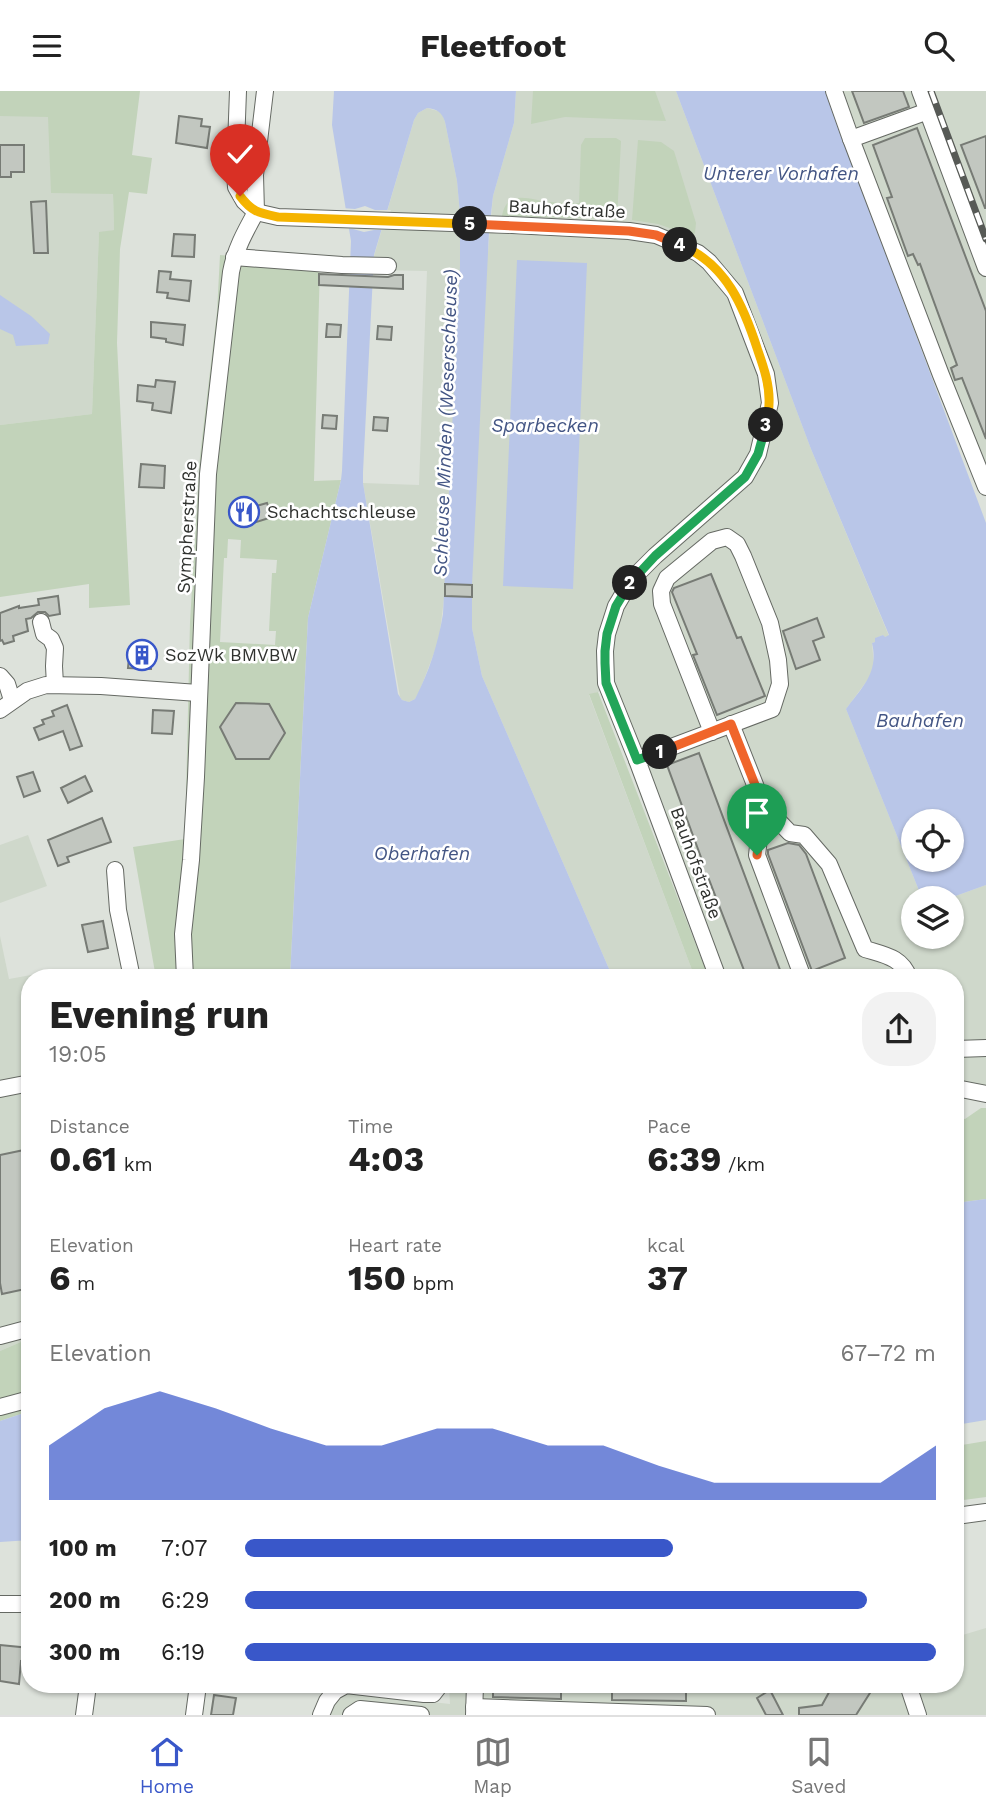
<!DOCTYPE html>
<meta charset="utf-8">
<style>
:root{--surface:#fff;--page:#f2f2f2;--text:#222;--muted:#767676;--line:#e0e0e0;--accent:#3957c9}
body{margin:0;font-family:"Work Sans",sans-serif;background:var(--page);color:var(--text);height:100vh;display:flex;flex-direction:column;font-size:26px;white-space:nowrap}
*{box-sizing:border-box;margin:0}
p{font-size:23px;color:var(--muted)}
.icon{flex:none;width:38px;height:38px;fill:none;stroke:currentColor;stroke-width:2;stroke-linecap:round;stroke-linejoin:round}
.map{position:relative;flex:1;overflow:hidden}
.side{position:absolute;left:21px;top:878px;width:943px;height:724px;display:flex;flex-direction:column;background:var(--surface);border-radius:28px;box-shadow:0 2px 5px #0004}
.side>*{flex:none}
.tools{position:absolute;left:901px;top:718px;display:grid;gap:14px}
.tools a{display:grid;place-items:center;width:63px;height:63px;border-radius:50%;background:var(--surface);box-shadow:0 2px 5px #0004;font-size:35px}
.pin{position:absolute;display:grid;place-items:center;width:60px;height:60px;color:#fff;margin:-72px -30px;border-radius:50% 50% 50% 0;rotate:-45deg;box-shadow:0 0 7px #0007}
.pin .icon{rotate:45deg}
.km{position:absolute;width:35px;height:35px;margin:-18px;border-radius:50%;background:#222;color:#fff;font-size:19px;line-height:35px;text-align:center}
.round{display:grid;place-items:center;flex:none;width:74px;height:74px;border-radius:28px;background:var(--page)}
.headline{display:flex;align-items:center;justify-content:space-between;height:119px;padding:0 28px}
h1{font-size:38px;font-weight:700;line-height:52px}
.metrics{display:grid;grid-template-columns:repeat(3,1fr);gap:10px;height:119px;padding:7px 28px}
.metrics div{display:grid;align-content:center}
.metrics b{font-size:35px;font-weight:700}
.metrics small{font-size:19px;font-weight:400}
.metrics p{font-size:19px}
.chart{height:196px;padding:14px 28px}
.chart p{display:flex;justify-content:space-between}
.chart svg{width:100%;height:126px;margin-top:7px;fill:var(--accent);opacity:.7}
ul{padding:0 28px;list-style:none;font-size:23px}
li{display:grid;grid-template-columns:112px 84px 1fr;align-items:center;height:52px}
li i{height:18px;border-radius:9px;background:var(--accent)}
header{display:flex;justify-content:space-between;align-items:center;height:91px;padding:0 28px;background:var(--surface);font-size:32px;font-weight:700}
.tabs{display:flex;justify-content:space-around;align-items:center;height:98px;border-top:2px solid var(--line);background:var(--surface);font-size:19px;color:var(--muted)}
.tabs a{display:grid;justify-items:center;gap:4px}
.tabs .on{color:var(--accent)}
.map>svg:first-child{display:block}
</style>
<header><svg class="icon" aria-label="menu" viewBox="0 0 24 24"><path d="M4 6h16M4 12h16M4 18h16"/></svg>Fleetfoot<svg class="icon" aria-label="search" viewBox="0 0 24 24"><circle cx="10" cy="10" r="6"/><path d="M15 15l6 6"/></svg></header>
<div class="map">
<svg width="986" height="1624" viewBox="0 0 986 1624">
<rect width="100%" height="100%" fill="#dde2db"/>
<!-- built -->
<g fill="#cfd8cb">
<polygon points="516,0 676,0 811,358 889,545 884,546 883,544 876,547 875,551 872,552 874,574 869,587 846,618 922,807 914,807 914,845 952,845 952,807 950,807 986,794 986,995 956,989 956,887 727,887 613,596 589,604 695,887 613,887 482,585 472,537 472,500 445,499 439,549 420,599 415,608 409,611 402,609 400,606 363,392 419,394 427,180 373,179 374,165 414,29 418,22 427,17 438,20 442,22 445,31 457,90 460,123 460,160 488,161 493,105 514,32"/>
<polygon points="842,0 986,0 986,388"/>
<polygon points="0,25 48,25 113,102 114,139 99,142 92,323 0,334"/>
<polygon points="28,744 47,795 0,812 0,754"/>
<polygon points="0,845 9,888 64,878 66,887 30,887 30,1247 0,1260"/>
<polygon points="986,1537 986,1624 330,1624 333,1613 338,1605 351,1602 450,1613 449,1594 956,1594 956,1546"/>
</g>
<!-- green -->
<g fill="#c2d3ba" fill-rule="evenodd">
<polygon points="0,0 140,0 132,64 152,67 147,103 129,101 120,158 117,252 130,514 89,517 89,493 0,506 0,334 92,323 99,141 114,139 113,103 51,102 48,26 0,25"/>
<polygon points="533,0 655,0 666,30 565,26 531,33"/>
<path d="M585,47H616L621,50L617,128L502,125C507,97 530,109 550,111C560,112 570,112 579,112L581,54Z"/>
<polygon points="638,49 661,51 674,60 696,132 695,142 692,145 658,133 632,129"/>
<path d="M220,164L320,173L314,390L341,389L308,527L290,887H156L133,756L185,748L190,531L200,365L217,221ZM228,448L241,449L240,467L277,469L276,482H272L269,540H276L275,554L220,551L224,467H227Z"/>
<polygon points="598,601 701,867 710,887 695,887 589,603"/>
<polygon points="981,1017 986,1017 986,1108 956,1112 956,1097 957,1096 956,1095 956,1026 965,1028"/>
<polygon points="30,1247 30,1320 0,1330 0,1260"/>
<polygon points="986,1350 986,1406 956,1410 956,1355"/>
</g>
<!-- water -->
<g fill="#b9c6e8" fill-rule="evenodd">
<path d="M334,0H516L514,32L493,105L489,141L472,494V537L482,585L613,887H290L308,527L341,389L342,380L351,150L332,34ZM427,17C437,18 442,21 445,31L457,90L460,123V175L443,523C438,553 429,581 415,608L409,611L402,609L398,603L363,392V381L374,164L414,29L418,22Z"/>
<path d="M676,0H825L986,432V794L950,807H922L846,618C862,596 879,582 872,552L875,551V547L883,544L885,546L889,544L811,358ZM914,730H952V768H914Z"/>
<polygon points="517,169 587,172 573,498 503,495"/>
<polygon points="0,204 31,225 50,243 48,253 16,255 13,244 0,238"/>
<polygon points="986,1108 986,1329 956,1334 956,1112"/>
<polygon points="30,1320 30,1449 0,1451 0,1330"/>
</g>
<!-- pier -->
<polygon fill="#dde2db" points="365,115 375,119 391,119 385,139 374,139 364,141 353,138 346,137 342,117 355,118"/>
<!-- building -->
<g fill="#c2c7c0" stroke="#777b75" stroke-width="2">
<polygon points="852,0 903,0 909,16 864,32"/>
<polygon points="179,25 202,28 201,35 210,36 207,57 176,52"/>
<polygon points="917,37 986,220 986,348 962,287 955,289 951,277 957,274 920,173 918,174 913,163 908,165 887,107 892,106 873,54"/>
<polygon points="986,45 986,117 985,117 961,54"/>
<polygon points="0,54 24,54 24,81 11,81 11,86 0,86"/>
<polygon points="46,110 48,162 34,162 31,111"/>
<polygon points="174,143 195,144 194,166 172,165"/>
<polygon points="159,180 171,181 170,188 191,190 189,210 167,207 168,202 157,201"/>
<polygon points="319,183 388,186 394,184 403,184 403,198 319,194"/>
<polygon points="151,231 185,234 183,254 166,251 166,248 151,246"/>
<polygon points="327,233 341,234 340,246 326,246"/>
<polygon points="378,235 392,236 391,249 377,248"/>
<polygon points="156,289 175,291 171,322 152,319 153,312 137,310 138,294 155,296"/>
<polygon points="323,324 337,325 336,338 322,337"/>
<polygon points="374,326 388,327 387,340 373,339"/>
<polygon points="141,373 165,375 164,397 139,396"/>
<polygon points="267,412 272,426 247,434 242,419"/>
<polygon points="711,483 737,547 741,546 765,605 717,624 693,564 697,563 672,501 674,497"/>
<polygon points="445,493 472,494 472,506 445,505"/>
<polygon points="58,505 60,523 49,525 45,521 38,521 31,527 26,528 28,540 13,545 14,550 4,553 2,549 0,550 0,522 19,515 19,517 39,514 38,508"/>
<polygon points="817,527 824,546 813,550 820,569 796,578 783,540"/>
<polygon points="139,555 152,556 151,578 128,577 130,556"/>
<polygon points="236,612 269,613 285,642 269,668 236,668 220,636"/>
<polygon points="67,614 82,655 70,659 63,640 39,649 34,637 44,633 42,629 54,625 52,620"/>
<polygon points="153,619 174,620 172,643 152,642"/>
<polygon points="699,662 783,887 747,887 708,786 698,780 698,774 702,769 667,674"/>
<polygon points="33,681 40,700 24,706 17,686"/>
<polygon points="85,685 92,700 68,712 61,697"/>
<polygon points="102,727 111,751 67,766 69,771 58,775 48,749"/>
<polygon points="788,752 799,754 806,763 845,867 812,880 768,763 768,759"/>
<polygon points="103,830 108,857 88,861 82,834"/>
<polygon points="24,1059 30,1092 30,1197 2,1203 0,1192 0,1064"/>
<polygon points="0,1554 30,1557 30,1569 21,1570 19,1593 0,1590"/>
<polygon points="493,1594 561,1594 561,1608 493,1606"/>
<polygon points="612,1594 686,1594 686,1610 612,1609"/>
<polygon points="833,1594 875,1594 856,1624 799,1624 799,1617 822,1614"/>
<polygon points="770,1599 783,1624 766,1624 757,1607"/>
<polygon points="214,1604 236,1607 233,1624 211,1624"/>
</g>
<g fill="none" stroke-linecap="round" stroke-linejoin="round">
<!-- minor casing -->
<g stroke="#656963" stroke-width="18">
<g id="minor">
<polyline points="238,0 235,82 236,96 244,110 256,121 278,126 512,134 629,140 656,144 698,162 709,171 735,202 766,283 770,312 758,363 745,386 655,465 632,488 616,515 607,543 605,560 606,592 637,669 718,887"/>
<polyline points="834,0 851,48"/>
<polyline points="920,0 986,177"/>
<polyline points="928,20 851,48 941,284 986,396"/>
<polyline points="256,121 255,84 265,0"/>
<polyline points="234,166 342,174 388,175"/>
<polyline points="41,531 44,543 51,548 55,557 54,575 55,594"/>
<polyline points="0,585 7,593 12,609"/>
<polyline points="0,619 27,600 46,594 101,595 198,602"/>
<polyline points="731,633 763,714 757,764 803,887"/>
<polyline points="637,669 772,618 780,593 778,569 770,532 743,465 737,453 727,446 712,450 667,487 661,500 662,513 712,641"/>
<path d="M763,714L790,742L804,744L829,773L865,858C884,864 902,866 909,887"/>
<polyline points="115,779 118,819 132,887"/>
<path d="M185,887L183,843L191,769L196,686L208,383L231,181C235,159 245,141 256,121"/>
<polyline points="956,958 986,957"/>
<polyline points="956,997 986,1003"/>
<polyline points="0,998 30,992"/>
<polyline points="0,1245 30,1237"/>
<polyline points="0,1316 30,1308"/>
<polyline points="956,1425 986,1421"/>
<polyline points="0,1513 30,1513"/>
<polyline points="908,1594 918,1624"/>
<polyline points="474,1616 707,1624"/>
<polyline points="84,1624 88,1594"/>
<polyline points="194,1624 198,1594"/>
<polyline points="321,1624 327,1610 335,1600 346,1594 424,1603 433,1603 440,1594"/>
<polyline points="351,1624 360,1618 421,1624"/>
<polyline points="474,1624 475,1594"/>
</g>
</g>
<!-- minor -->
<use href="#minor" stroke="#fff" stroke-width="16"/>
<!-- rail casing -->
<g stroke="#575a56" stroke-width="7">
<polyline id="rail" points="931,0 986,148"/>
</g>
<!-- rail -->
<use href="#rail" stroke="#fff" stroke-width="4.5" stroke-dasharray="13" stroke-linecap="butt"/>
</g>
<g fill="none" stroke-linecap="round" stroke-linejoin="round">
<!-- split-1 casing -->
<g stroke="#fff" stroke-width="14">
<polyline id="split-1" points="660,661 731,633 763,714 757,764"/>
</g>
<!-- split-2 casing -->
<g stroke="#fff" stroke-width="14">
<polyline id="split-2" points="630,492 616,515 607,543 605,560 605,572 606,592 637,669 660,661"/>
</g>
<!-- split-3 casing -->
<g stroke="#fff" stroke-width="14">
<polyline id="split-3" points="630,492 655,465 745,386 758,363 766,334"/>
</g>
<!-- split-4 casing -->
<g stroke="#fff" stroke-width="14">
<path id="split-4" d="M680,154C726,172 744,216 758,260C764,277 770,295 769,313C769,320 767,327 766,334"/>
</g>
<!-- split-5 casing -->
<g stroke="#fff" stroke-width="14">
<polyline id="split-5" points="470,133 629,140 656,144 680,154"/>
</g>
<!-- split-6 casing -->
<g stroke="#fff" stroke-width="14">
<path id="split-6" d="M240,105C252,121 259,122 278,126L470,133"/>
</g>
<!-- split-1 -->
<use href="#split-1" stroke="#f0652b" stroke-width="9"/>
<!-- split-2 -->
<use href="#split-2" stroke="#22a559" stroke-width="9"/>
<!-- split-3 -->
<use href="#split-3" stroke="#22a559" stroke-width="9"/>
<!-- split-4 -->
<use href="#split-4" stroke="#f5b400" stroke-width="9"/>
<!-- split-5 -->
<use href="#split-5" stroke="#f0652b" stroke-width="9"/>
<!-- split-6 -->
<use href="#split-6" stroke="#f5b400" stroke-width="9"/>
</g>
<!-- icons -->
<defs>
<g id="restaurant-ring" transform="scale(1.575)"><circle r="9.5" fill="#fff" stroke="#3957c9" stroke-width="1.5"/><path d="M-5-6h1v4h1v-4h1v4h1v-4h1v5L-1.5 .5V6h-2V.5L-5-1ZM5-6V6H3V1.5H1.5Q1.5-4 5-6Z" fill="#3957c9"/></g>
<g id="building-ring" transform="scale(1.575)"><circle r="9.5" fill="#fff" stroke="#3957c9" stroke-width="1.5"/><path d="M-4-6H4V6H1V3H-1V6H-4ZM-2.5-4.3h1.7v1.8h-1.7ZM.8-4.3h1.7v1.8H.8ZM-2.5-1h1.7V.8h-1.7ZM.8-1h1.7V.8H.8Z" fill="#3957c9"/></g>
</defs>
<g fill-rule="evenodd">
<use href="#restaurant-ring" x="244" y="421"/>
<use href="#building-ring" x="142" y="564"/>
</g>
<g text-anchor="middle" stroke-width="5" stroke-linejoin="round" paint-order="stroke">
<!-- street labels -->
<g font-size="18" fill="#30322f" stroke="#fff">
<text transform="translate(567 118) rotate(3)" y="6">Bauhofstraße</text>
<text transform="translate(187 436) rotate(-87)" y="6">Sympherstraße</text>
<text transform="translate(696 772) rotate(70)" y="6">Bauhofstraße</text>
</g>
<!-- poi labels -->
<g font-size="18" fill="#30322f" stroke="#fff" text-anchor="start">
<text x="267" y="427">Schachtschleuse</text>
<text x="165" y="570">SozWk BMVBW</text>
</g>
<!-- water labels -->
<g font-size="19" font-style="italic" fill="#435584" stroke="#fff">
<text x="781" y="89">Unterer Vorhafen</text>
<text transform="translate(445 332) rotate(-88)" y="7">Schleuse Minden (Weserschleuse)</text>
<text x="545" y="341">Sparbecken</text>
<text x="920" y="636">Bauhafen</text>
<text x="422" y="769">Oberhafen</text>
</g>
</g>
</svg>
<div class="tools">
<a><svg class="icon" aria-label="locate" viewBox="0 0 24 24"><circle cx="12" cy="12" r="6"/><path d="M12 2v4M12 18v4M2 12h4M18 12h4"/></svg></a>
<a><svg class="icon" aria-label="layers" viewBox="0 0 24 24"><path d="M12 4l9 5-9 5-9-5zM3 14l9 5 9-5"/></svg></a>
</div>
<div class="pin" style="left:757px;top:764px;background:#1e9e55"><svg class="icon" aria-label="arrive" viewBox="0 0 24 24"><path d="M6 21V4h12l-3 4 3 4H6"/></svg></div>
<div class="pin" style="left:240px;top:105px;background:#d93025"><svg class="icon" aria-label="check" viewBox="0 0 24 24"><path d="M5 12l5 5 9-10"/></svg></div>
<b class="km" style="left:660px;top:661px">1</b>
<b class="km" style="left:630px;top:492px">2</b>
<b class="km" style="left:766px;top:334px">3</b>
<b class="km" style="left:680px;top:154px">4</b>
<b class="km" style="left:470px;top:133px">5</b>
<section class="side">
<div class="headline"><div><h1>Evening run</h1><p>19:05</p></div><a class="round"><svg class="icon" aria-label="share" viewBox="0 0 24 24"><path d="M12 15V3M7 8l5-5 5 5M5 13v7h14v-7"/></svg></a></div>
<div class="metrics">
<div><p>Distance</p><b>0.61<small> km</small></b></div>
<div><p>Time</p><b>4:03</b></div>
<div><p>Pace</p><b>6:39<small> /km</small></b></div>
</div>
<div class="metrics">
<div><p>Elevation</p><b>6<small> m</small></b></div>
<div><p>Heart rate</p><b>150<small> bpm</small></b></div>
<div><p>kcal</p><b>37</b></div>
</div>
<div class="chart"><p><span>Elevation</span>67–72 m</p>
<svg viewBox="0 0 160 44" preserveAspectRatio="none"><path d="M0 44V25L10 12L20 6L30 12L40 19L50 25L60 25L70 19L80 19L90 25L100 25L110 32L120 38L130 38L140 38L150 38L160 25V44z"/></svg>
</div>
<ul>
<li><b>100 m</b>7:07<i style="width:62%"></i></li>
<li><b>200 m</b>6:29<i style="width:90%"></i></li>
<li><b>300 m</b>6:19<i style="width:100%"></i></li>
</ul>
</section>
</div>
<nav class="tabs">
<a class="on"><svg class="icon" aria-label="home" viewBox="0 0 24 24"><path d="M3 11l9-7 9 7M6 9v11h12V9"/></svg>Home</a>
<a><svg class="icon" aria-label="map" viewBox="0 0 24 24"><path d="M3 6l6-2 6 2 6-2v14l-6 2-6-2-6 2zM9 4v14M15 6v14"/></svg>Map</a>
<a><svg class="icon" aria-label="saved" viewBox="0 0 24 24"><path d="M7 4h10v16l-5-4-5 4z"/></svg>Saved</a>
</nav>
